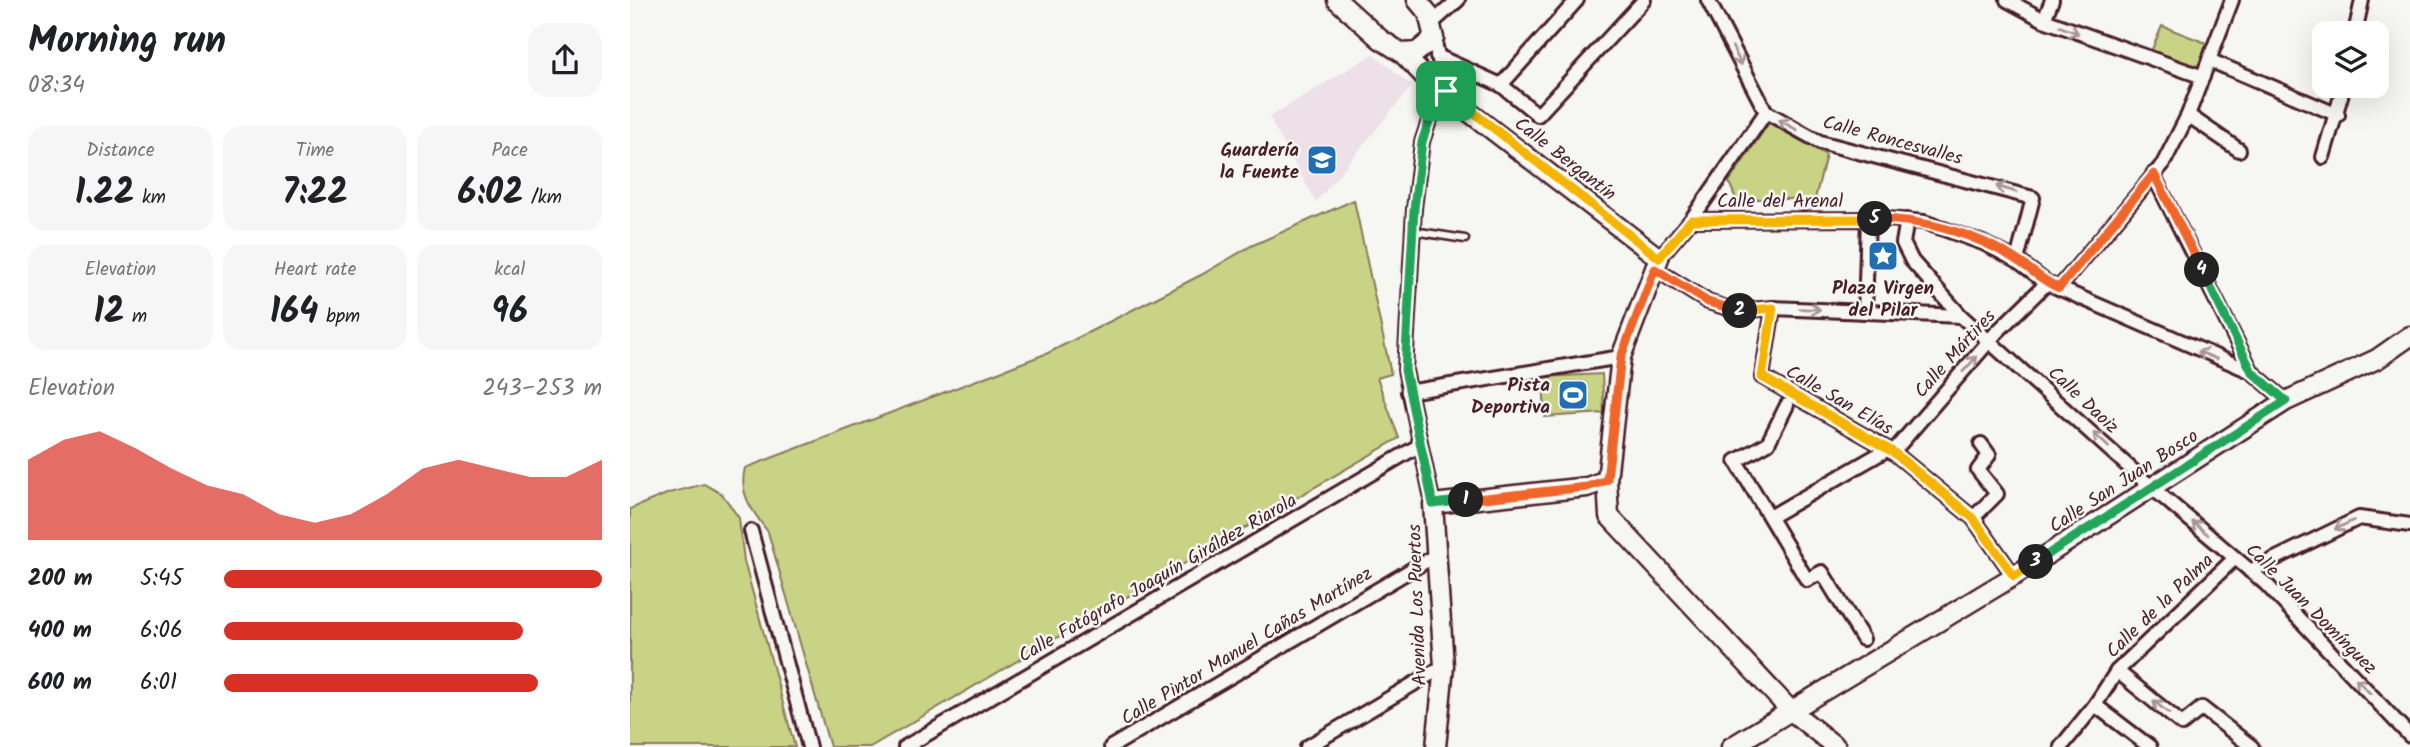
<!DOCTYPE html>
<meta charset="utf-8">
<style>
:root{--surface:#fff;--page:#f6f6f6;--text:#202124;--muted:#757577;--accent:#d93025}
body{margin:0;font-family:Kalam,sans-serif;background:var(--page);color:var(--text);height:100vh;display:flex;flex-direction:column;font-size:26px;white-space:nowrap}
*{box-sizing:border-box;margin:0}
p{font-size:23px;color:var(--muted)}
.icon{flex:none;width:38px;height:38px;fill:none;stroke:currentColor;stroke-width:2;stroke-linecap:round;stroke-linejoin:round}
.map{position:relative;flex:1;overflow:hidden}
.sheet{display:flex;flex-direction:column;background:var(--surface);width:630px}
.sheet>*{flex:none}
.buttons{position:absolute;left:1682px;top:21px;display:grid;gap:14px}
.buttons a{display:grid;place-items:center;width:77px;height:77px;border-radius:14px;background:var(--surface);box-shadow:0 7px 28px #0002;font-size:35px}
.pin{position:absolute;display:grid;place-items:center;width:60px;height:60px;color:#fff;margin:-30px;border-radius:14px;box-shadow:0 4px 10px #0006}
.km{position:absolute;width:35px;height:35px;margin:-18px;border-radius:50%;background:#222;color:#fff;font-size:19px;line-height:35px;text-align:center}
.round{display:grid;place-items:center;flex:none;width:74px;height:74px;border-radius:21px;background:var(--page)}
.overview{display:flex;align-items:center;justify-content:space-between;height:119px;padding:0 28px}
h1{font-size:38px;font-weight:700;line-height:52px}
.metrics{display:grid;grid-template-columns:repeat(3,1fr);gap:10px;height:119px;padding:7px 28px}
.metrics div{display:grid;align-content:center;border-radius:18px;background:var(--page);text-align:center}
.metrics b{font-size:35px;font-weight:700}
.metrics small{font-size:19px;font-weight:400}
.metrics p{font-size:19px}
.chart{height:196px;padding:14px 28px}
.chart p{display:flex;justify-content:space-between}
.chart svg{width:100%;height:126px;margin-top:7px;fill:var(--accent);opacity:.7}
ul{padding:0 28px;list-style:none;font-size:23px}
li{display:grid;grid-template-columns:112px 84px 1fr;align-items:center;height:52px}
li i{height:18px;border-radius:9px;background:var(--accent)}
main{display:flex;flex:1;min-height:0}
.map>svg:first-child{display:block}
</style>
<main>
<section class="sheet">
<div class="overview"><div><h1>Morning run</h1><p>08:34</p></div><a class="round"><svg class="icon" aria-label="share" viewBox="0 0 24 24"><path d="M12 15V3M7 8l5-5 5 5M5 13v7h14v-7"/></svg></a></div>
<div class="metrics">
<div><p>Distance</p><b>1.22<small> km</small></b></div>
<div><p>Time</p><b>7:22</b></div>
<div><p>Pace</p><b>6:02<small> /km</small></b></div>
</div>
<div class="metrics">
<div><p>Elevation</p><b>12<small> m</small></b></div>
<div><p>Heart rate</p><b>164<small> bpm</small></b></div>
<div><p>kcal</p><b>96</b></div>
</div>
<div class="chart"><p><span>Elevation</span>243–253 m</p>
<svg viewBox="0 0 160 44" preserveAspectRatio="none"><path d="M0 44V16L10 9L20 6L30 12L40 19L50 25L60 28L70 35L80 38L90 35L100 28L110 19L120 16L130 19L140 22L150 22L160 16V44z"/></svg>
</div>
<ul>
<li><b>200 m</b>5:45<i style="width:100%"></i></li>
<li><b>400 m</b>6:06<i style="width:79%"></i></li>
<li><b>600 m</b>6:01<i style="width:83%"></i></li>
</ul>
</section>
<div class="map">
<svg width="1780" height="747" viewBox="0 0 1780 747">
<rect width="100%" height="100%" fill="#f6f6f2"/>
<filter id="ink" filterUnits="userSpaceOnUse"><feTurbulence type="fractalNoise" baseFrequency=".0143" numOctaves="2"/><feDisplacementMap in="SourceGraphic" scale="14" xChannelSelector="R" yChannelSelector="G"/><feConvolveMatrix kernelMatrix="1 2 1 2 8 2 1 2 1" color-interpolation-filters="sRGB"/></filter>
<g filter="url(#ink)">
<!-- built -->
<polygon fill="#ede0e8" points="743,54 782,86 686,202 639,117"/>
<!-- green -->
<g fill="#c8d386" stroke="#897958" stroke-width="2">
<polygon points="1532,26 1579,44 1570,72 1520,54"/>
<polygon points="1139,123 1196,155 1185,199 1106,199 1099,182"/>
<path d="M724,200L761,374L747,378L769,438L240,747H200L138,532C123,512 108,494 115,468L418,353L571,275L621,246Z"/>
<polygon points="972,374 974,413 915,417 913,377"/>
<polygon points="74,484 92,494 109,518 114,561 165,747 0,747 0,509 39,493"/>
</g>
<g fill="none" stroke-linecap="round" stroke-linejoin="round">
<!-- lane casing -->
<g stroke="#4a1f2b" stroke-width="11">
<polyline id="lane" points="783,231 835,239"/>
</g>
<!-- street casing -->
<g stroke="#4a1f2b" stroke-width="18">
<g id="street">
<polyline points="1078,0 1136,112 1190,142 1403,198 1387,260"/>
<polyline points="1377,0 1414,20 1573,77"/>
<polyline points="1414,20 1422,0"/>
<polyline points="802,23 828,0"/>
<polyline points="1725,33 1732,0"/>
<polyline points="807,56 871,85 908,115 1014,0"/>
<polyline points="1579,60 1708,115"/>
<polyline points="871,85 947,0"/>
<polyline points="1558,115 1609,150"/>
<polyline points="1693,157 1714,86"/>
<polyline points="1523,174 1622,372"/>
<polyline points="1061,220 1258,219 1294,222 1353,243 1387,260 1417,283 1622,372 1656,401"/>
<polyline points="1277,220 1273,243 1282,261 1331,316 1520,486 1636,584 1780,736"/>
<polyline points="1029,258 1061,220 1136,112"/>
<polyline points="1025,269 1078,302 1107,311 1143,308 1331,316"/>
<polyline points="1429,288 1533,164 1558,115 1602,0"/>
<polyline points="1143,308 1132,377 1263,452 1343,518 1384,576"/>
<polyline points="1235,312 1238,219"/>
<polyline points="778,392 991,357"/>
<polyline points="1157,405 1138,443 1106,461 1177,580 1192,572 1233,639"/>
<polyline points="1263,452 1366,333 1417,283"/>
<polyline points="803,504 775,370 784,209 792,142 799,121 816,91 804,38"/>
<polyline points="1140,517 1258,449"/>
<polyline points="1343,518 1367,494 1348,470 1359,455 1351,444"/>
<polyline points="121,531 179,747"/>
<polyline points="1620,571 1729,518 1780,525"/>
<polyline points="1487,671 1552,724 1572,708 1622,747"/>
<polyline points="1465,705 1520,747"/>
<polyline points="275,747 790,445"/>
<polyline points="481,747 808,554"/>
<polyline points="677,747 814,666"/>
<polyline points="1431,747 1465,705 1487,671 1605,558"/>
</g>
</g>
<!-- secondary casing -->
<g stroke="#4a1f2b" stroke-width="23">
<g id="secondary">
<polyline points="707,0 750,39 772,53 800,82 1029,258 991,357 977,480 979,516 1160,710 1206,747"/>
<polyline points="772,53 787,52 804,38 798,13 787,0"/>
<polyline points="806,747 814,666 803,504 957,487 977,480"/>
<polyline points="1101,747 1384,576 1656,401 1747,359 1780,336"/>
</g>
</g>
<!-- lane -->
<use href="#lane" stroke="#f6f6f2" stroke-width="6"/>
<!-- street -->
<use href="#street" stroke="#f6f6f2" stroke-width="12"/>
<!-- secondary -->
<use href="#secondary" stroke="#f6f6f2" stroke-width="18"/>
</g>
<!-- one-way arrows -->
<defs><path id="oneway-shaft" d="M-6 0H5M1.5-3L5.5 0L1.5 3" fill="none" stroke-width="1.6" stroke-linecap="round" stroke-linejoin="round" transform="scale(1.75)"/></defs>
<g stroke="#a99598">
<use href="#oneway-shaft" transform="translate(1439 30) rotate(21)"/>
<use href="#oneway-shaft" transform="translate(1107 56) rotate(63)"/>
<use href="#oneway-shaft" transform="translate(1158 125) rotate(-151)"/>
<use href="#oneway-shaft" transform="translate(1376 189) rotate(-163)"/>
<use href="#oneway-shaft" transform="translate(1180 309) rotate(2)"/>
<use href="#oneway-shaft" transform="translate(1577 355) rotate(-157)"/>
<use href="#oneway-shaft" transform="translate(1340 364) rotate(-47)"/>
<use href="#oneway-shaft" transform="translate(1471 440) rotate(-137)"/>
<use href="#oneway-shaft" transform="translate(1714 525) rotate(154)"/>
<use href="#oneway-shaft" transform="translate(1570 528) rotate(-140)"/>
<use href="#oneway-shaft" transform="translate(1733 686) rotate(-134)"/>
<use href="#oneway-shaft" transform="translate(1531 707) rotate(-141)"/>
</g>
</g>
<g fill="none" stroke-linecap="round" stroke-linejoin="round" filter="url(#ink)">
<!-- split-1 casing -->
<g stroke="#fff" stroke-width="14">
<polyline id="split-1" points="816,91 799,121 792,142 784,209 775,370 803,504 836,500"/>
</g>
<!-- split-2 casing -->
<g stroke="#fff" stroke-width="14">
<polyline id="split-2" points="836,500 957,487 977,480 991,357 1025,269 1078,302 1110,311"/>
</g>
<!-- split-3 casing -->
<g stroke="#fff" stroke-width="14">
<polyline id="split-3" points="1110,311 1143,308 1132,377 1263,452 1343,518 1384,576 1406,562"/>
</g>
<!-- split-4 casing -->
<g stroke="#fff" stroke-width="14">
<polyline id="split-4" points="1406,562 1656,401 1622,372 1572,270"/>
</g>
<!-- split-5 casing -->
<g stroke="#fff" stroke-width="14">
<path id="split-5" d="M1245,219C1294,219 1348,234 1388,261C1402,270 1413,281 1429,288L1524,174L1572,270"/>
</g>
<!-- split-6 casing -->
<g stroke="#fff" stroke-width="14">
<polyline id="split-6" points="816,91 1029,258 1061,220 1245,219"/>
</g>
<!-- split-1 -->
<use href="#split-1" stroke="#22a559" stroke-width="9"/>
<!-- split-2 -->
<use href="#split-2" stroke="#f0652b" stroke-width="9"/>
<!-- split-3 -->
<use href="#split-3" stroke="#f5b400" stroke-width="9"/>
<!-- split-4 -->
<use href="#split-4" stroke="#22a559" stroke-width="9"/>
<!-- split-5 -->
<use href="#split-5" stroke="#f0652b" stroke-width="9"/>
<!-- split-6 -->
<use href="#split-6" stroke="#f5b400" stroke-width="9"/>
</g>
<!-- icons -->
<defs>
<g id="school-square" transform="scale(1.575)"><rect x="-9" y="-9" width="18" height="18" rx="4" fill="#1f6fb2" stroke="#f6f6f2"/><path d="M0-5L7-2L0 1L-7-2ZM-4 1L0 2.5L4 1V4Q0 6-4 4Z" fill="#fff"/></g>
<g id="sight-square" transform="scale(1.575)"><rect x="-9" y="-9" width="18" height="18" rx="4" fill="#1f6fb2" stroke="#f6f6f2"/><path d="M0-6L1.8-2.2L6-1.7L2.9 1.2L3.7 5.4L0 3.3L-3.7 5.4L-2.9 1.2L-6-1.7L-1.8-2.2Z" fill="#fff"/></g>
<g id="stadium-square" transform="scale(1.575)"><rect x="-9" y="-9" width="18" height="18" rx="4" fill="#1f6fb2" stroke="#f6f6f2"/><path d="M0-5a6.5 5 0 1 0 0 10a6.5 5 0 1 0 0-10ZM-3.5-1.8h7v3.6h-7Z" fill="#fff"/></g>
</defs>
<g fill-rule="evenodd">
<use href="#school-square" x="692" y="160"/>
<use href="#sight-square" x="1253" y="256"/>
<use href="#stadium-square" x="943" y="395"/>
</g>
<g text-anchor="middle" stroke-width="5" stroke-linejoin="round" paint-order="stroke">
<!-- street labels -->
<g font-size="19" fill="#4a1f2b" stroke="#f6f6f2">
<text transform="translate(1263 139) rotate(15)" y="7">Calle Roncesvalles</text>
<text transform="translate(936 158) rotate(38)" y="7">Calle Bergantín</text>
<text x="1150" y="207">Calle del Arenal</text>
<text transform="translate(1324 353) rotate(-48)" y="7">Calle Mártires</text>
<text transform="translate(1210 399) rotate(30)" y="7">Calle San Elías</text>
<text transform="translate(1454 399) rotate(43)" y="7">Calle Daoiz</text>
<text transform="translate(1493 480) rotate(-33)" y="7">Calle San Juan Bosco</text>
<text transform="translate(527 577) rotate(-30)" y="7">Calle Fotógrafo Joaquín Giráldez Riarola</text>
<text transform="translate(786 605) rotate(-92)" y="7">Avenida Los Puertos</text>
<text transform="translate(1529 605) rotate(-44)" y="7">Calle de la Palma</text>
<text transform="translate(1682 608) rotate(45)" y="7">Calle Juan Domínguez</text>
<text transform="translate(616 645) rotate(-31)" y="7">Calle Pintor Manuel Cañas Martínez</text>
</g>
<!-- poi labels -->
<g font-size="19" font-weight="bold" fill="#4a1f2b" stroke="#f6f6f2" text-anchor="end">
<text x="669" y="156">Guardería<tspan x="669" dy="22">la Fuente</tspan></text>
<text x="1253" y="294" text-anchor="middle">Plaza Virgen<tspan x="1253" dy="22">del Pilar</tspan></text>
<text x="920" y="391">Pista<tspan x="920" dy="22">Deportiva</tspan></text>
</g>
</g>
</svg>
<div class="buttons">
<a><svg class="icon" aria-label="layers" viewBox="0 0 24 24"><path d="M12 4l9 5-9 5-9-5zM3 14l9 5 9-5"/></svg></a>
</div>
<div class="pin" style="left:816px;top:91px;background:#1e9e55"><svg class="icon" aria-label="arrive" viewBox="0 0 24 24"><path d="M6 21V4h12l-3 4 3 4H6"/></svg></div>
<b class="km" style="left:836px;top:500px">1</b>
<b class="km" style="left:1110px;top:311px">2</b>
<b class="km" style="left:1406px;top:562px">3</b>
<b class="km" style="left:1572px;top:270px">4</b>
<b class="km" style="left:1245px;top:219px">5</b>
</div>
</main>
